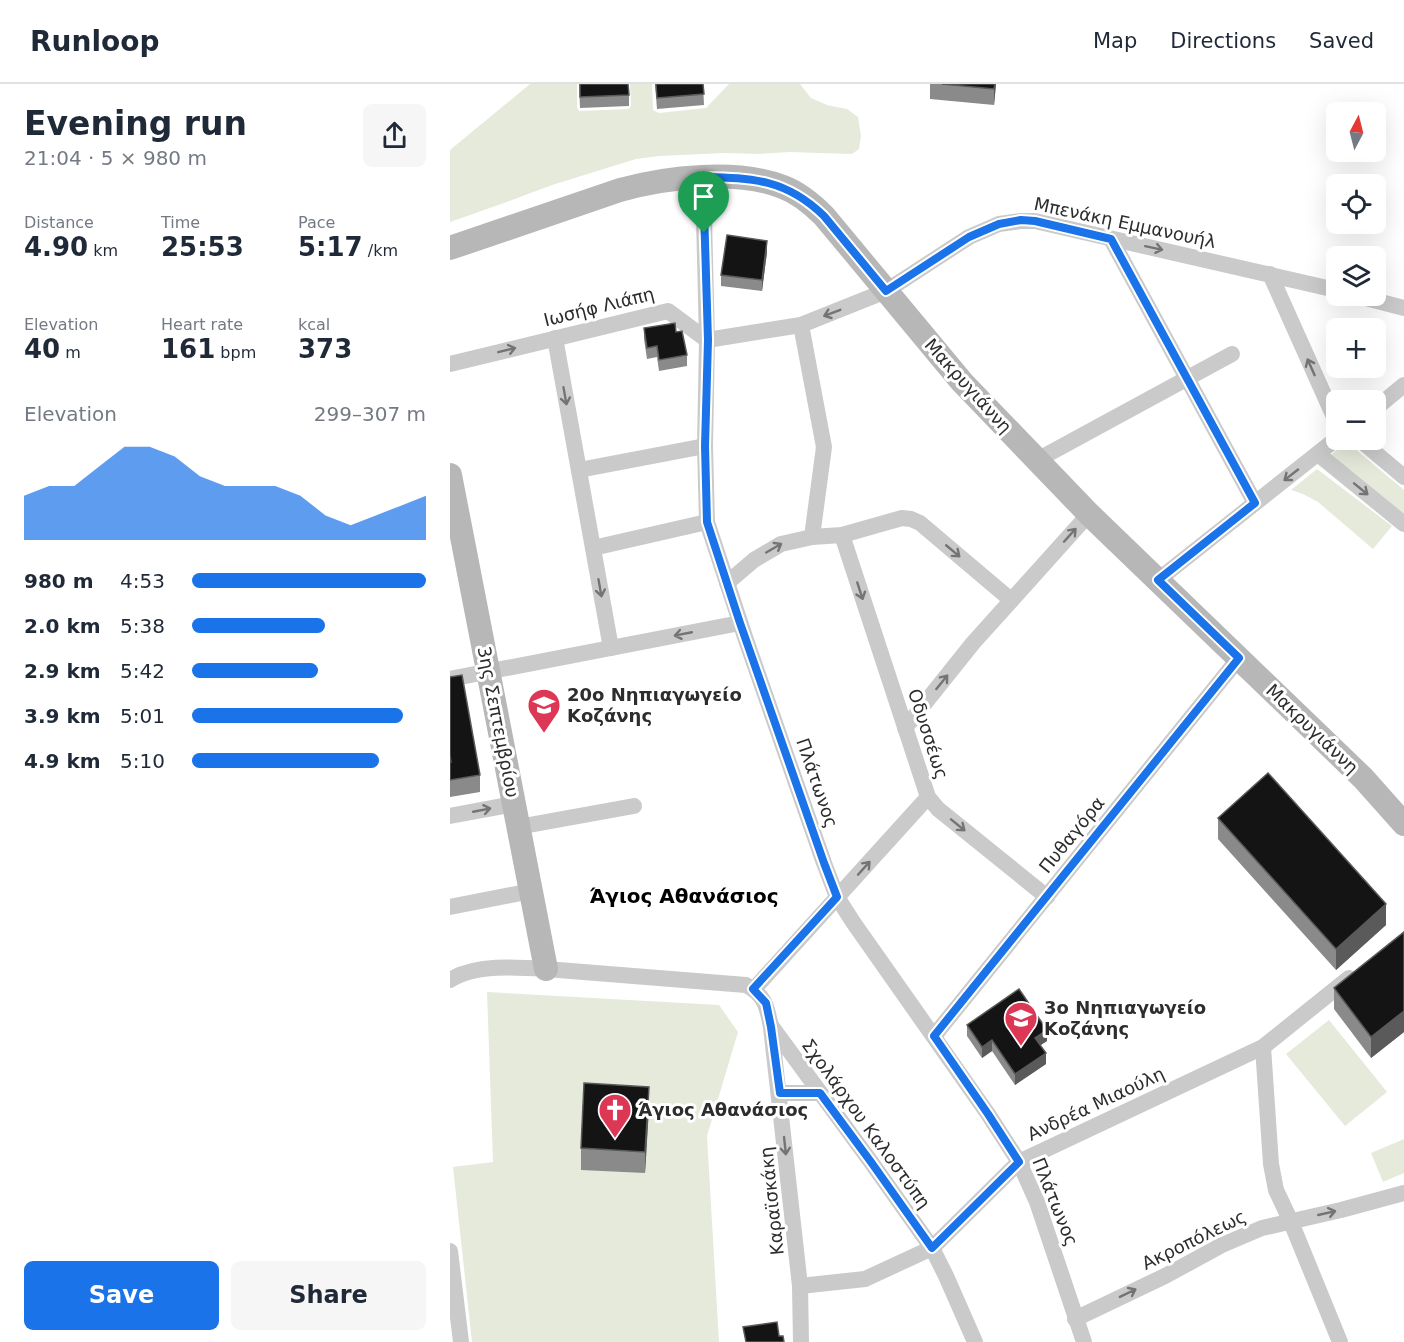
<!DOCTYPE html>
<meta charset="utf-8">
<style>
:root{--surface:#fff;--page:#f6f6f7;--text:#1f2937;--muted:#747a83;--line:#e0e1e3;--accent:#1a73e8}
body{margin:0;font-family:"DejaVu Sans",sans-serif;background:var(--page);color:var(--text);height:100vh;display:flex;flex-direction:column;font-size:22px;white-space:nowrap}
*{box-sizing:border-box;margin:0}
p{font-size:20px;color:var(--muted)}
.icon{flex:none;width:33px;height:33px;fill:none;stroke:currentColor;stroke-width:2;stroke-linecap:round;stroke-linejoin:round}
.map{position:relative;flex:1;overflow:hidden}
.drawer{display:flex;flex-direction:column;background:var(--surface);width:450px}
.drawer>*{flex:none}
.needle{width:39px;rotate:7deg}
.tools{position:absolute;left:876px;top:18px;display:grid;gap:12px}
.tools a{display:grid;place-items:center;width:60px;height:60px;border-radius:9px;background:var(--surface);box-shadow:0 6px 24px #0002;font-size:30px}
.pin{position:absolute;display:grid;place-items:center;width:51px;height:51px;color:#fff;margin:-62px -26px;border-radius:50% 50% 50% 0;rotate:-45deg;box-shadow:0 0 6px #0007}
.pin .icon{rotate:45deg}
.round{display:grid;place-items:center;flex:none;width:63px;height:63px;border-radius:9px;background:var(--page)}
.headline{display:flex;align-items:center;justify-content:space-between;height:102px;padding:0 24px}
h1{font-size:33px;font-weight:700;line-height:45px}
.metrics{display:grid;grid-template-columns:repeat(3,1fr);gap:9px;height:102px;padding:6px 24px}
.metrics div{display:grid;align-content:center}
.metrics b{font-size:26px;font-weight:700}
.metrics small{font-size:16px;font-weight:400}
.metrics p{font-size:16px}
.chart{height:168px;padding:12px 24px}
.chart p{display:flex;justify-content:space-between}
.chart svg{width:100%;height:108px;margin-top:6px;fill:var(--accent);opacity:.7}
.button{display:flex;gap:12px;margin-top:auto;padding:12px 24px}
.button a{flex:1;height:69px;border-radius:9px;background:var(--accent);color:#fff;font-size:24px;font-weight:700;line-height:69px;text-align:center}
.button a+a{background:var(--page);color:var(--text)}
ul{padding:0 24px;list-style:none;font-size:20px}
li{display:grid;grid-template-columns:96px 72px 1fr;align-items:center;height:45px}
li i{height:15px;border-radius:8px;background:var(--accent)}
header{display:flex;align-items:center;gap:36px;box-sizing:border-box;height:84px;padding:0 30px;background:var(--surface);border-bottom:2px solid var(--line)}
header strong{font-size:28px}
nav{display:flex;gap:33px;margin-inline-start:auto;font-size:21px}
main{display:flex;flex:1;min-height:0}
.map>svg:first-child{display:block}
</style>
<header>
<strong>Runloop</strong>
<nav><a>Map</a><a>Directions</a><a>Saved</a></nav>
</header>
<main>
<section class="drawer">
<div class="headline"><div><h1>Evening run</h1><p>21:04 · 5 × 980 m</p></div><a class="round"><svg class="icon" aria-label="share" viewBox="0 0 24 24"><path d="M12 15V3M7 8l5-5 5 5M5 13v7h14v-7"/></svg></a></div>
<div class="metrics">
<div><p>Distance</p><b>4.90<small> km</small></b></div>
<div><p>Time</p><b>25:53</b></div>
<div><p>Pace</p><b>5:17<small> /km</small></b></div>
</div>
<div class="metrics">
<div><p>Elevation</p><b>40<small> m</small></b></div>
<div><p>Heart rate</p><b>161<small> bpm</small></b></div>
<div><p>kcal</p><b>373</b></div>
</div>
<div class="chart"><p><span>Elevation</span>299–307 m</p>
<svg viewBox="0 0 160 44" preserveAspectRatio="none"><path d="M0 44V26L10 22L20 22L30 14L40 6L50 6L60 10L70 18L80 22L90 22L100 22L110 26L120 34L130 38L140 34L150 30L160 26V44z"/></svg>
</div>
<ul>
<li><b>980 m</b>4:53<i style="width:100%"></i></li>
<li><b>2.0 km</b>5:38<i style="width:57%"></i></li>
<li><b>2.9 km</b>5:42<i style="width:54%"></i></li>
<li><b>3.9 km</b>5:01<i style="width:90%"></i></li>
<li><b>4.9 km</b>5:10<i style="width:80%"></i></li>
</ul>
<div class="button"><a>Save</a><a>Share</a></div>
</section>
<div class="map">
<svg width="954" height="1258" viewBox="0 0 954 1258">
<rect width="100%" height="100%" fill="#fff"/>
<!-- green -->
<g fill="#e5eadb">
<polygon points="80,0 127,0 127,23 129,27 179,25 181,22 180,0 202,0 203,26 209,29 256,24 279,0 350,0 361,14 377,21 397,25 408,33 411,52 409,65 402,70 339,68 309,70 275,69 209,72 186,75 102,101 54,119 0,138 0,66"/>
<polygon points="895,359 898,359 954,406 954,430 882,372 882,370"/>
<polygon points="867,385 942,442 923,465 868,418 853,410 841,406"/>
<polygon points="37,908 269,921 288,948 257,1052 269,1258 22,1258 3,1083 43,1078"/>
<polygon points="879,936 937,1008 895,1042 836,970"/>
<polygon points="954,1055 954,1089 933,1098 921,1069"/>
</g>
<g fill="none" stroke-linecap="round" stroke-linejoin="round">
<!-- street -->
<g stroke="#cacaca" stroke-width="16">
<polyline points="253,93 257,256 255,362 257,438 296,556 374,779 387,813 403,838 538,1030 569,1078 587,1118 634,1258"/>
<polyline points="661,155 805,419"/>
<polyline points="820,190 884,333 886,335"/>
<polyline points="908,212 954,224"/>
<polyline points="351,241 374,363 362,453"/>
<polyline points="105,254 161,564"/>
<polyline points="0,280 218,227 257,256 351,241 436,207 519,153 549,140 571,137 585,137 886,206"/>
<polyline points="926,324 954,301"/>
<polyline points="910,356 954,393"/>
<polyline points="868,370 954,440"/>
<polyline points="587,376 782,270"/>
<polyline points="129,386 255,362"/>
<polyline points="392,451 478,713 488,725 597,813"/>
<polyline points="143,464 257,438"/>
<polyline points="708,496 886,355"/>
<polyline points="277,499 304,476 331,460 362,453 392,451 452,434 461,435 470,439 561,516"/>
<polyline points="0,595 290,539"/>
<polyline points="455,644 523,559 639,430"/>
<polyline points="0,732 64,720"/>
<polyline points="68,743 184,722"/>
<polyline points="0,823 81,807"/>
<path d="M0,896C25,880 67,883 96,885L296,901C315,911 317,923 321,943L350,1202L351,1258"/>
<polyline points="304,905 478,713"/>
<polyline points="322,943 421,1078 482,1164 496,1192 525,1258"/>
<polyline points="484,952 789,574"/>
<polyline points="813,963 821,1080 826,1106 841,1138 890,1258"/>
<polyline points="330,1009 370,1009"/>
<polyline points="0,1167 11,1258"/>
<polyline points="350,1202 415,1195 482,1164 569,1078 813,963 899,894"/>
<polyline points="625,1235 715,1192 772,1161 812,1144 891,1126 954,1109"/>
</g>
<!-- secondary -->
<g stroke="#b7b7b7" stroke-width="24">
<path d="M0,164L170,106C217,93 287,85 333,103C349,109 362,120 374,132L512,298L639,430L913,694L954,740"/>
<polyline points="0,391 96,885"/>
</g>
</g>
<!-- wall -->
<g fill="#8a8a8a">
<polygon points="129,0 179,11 179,22 130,24"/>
<polygon points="205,0 253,0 254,21 207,25"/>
<polygon points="480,0 546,0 544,21 480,15"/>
<polygon points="317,168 312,207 271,202 271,191"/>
<polygon points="194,244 226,248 237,271 237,282 209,287 207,273 197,275 194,255"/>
<polygon points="0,593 30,691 30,708 0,713"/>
<polygon points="768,734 936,841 886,886 768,755"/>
<polygon points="954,848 954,948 921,974 884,925 884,904"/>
<polygon points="517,941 597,957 590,961 596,980 565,1001 542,967 532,974 517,952"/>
<polygon points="199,1024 195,1089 131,1086 131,1064"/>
</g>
<!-- shaded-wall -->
<g fill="#5a5a5a">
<polygon points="545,0 546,0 544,21 544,5"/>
<polygon points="317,157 317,168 312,207 312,196"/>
<polygon points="936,820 936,841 886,886 886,865"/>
<polygon points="954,927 954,948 921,974 921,953"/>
<polygon points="597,946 597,957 585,965 585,954"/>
<polygon points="542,956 542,967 532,974 532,963"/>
<polygon points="596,969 596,980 565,1001 565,990"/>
<polygon points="199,1003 199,1024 195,1089 195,1068"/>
</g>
<!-- building -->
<g fill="#141414" stroke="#5a5a5a" stroke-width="1.5">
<polygon points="130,0 178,0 179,11 130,13"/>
<polygon points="206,0 253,0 254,10 207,14"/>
<polygon points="492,0 545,0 544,5"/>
<polygon points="277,151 317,157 312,196 271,191"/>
<polygon points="225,239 226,248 232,247 237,271 209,276 207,262 197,264 194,244"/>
<polygon points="12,591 30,691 0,696 0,678 1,678 0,671 0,593"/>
<polygon points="818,689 936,820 886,865 768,734"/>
<polygon points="954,848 954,927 921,953 884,904"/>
<polygon points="569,905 597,946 585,954 596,969 565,990 542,956 532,963 517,941"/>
<polygon points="134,999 199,1003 195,1068 131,1064"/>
<polygon points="327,1238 329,1252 333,1252 334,1258 296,1258 293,1243"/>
</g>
<!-- one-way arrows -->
<defs><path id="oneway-shaft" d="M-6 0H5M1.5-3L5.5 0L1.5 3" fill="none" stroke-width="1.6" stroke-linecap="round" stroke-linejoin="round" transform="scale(1.5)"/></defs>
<g stroke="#747474">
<use href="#oneway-shaft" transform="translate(704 164) rotate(12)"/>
<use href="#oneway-shaft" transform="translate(382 229) rotate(159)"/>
<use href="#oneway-shaft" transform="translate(57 266) rotate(-14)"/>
<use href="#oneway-shaft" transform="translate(861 283) rotate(-114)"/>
<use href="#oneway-shaft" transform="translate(115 312) rotate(80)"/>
<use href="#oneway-shaft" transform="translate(841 391) rotate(142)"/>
<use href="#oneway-shaft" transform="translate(911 405) rotate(39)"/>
<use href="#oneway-shaft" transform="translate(620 451) rotate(-48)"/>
<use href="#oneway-shaft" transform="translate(324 464) rotate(-30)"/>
<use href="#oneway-shaft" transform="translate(503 467) rotate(40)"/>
<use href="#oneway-shaft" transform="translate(150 504) rotate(80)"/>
<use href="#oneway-shaft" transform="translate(410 507) rotate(72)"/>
<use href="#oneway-shaft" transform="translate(233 550) rotate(169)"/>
<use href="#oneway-shaft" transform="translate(492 598) rotate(-51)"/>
<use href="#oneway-shaft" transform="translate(32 726) rotate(-11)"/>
<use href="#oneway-shaft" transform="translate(508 741) rotate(39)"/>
<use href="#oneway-shaft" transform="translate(414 784) rotate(-48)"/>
<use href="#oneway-shaft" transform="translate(335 1062) rotate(84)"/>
<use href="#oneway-shaft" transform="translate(877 1129) rotate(-13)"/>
<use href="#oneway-shaft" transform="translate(678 1209) rotate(-26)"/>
</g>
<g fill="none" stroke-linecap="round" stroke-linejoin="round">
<!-- route casing -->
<g stroke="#fff" stroke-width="12">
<path id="route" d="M253,93C303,94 336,95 374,132L436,207L519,153L549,140L571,136L585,137L661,155L805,419L708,496L789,574L484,952L538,1030L569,1078L482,1164L421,1078L370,1009H330L321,943L316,919L303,905L387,813L374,779L290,539L257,438L255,362L258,256Z"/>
</g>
<!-- route -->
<use href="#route" stroke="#1a73e8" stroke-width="8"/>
</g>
<!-- icons -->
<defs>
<g id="school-pin" transform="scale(1.725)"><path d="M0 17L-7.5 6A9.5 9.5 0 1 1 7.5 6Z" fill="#dc3856" stroke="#fff"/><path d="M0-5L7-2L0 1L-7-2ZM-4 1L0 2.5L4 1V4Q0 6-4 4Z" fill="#fff"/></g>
<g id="church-pin" transform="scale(1.725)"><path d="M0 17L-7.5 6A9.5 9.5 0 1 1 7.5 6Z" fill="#dc3856" stroke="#fff"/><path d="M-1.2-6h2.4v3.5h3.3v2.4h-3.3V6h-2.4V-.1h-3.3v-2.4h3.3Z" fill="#fff"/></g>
</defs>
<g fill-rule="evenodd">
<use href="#school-pin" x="94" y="621"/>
<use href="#school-pin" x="571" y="934"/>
<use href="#church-pin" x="165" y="1026"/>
</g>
<g text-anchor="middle" stroke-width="6" stroke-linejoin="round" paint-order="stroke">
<!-- street labels -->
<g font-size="18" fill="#2d2d2d" stroke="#fff">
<text transform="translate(675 139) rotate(12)" y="6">Μπενάκη Εμμανουήλ</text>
<text transform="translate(149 223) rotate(-14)" y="6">Ιωσήφ Λιάπη</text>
<text transform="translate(518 302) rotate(48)" y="6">Μακρυγιάννη</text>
<text transform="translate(48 638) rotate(79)" y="6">3ης Σεπτεμβρίου</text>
<text transform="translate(862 645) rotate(44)" y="6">Μακρυγιάννη</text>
<text transform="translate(478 650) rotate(72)" y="6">Οδυσσέως</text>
<text transform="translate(367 699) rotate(71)" y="6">Πλάτωνος</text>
<text transform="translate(622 751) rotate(-51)" y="6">Πυθαγόρα</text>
<text transform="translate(646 1020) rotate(-25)" y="6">Ανδρέα Μιαούλη</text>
<text transform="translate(416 1040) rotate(54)" y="6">Σχολάρχου Καλοστύπη</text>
<text transform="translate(322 1117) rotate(-96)" y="6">Καραϊσκάκη</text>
<text transform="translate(605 1118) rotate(68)" y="6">Πλάτωνος</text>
<text transform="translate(744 1156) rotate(-26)" y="6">Ακροπόλεως</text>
</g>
<!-- poi labels -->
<g font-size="18" font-weight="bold" fill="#2d2d2d" stroke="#fff" text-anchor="start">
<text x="117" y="617">20ο Νηπιαγωγείο<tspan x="117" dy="21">Κοζάνης</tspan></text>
<text x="594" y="930">3ο Νηπιαγωγείο<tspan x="594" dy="21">Κοζάνης</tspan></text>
<text x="188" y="1032">Άγιος Αθανάσιος</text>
</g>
<!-- neighbourhood labels -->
<g font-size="20" font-weight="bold" fill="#000" stroke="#fff">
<text x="234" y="819">Άγιος Αθανάσιος</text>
</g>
</g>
</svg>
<div class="tools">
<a><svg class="needle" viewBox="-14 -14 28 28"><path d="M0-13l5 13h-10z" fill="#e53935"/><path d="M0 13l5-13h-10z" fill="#747a83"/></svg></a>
<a><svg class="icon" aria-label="locate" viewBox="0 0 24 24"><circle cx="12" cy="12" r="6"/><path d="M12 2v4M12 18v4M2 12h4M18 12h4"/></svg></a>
<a><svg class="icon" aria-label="layers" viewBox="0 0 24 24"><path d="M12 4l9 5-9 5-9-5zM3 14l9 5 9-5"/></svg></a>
<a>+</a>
<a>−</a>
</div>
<div class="pin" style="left:254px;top:149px;background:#1e9e55"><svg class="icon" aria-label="arrive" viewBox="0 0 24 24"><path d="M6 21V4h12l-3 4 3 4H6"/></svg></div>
</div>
</main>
